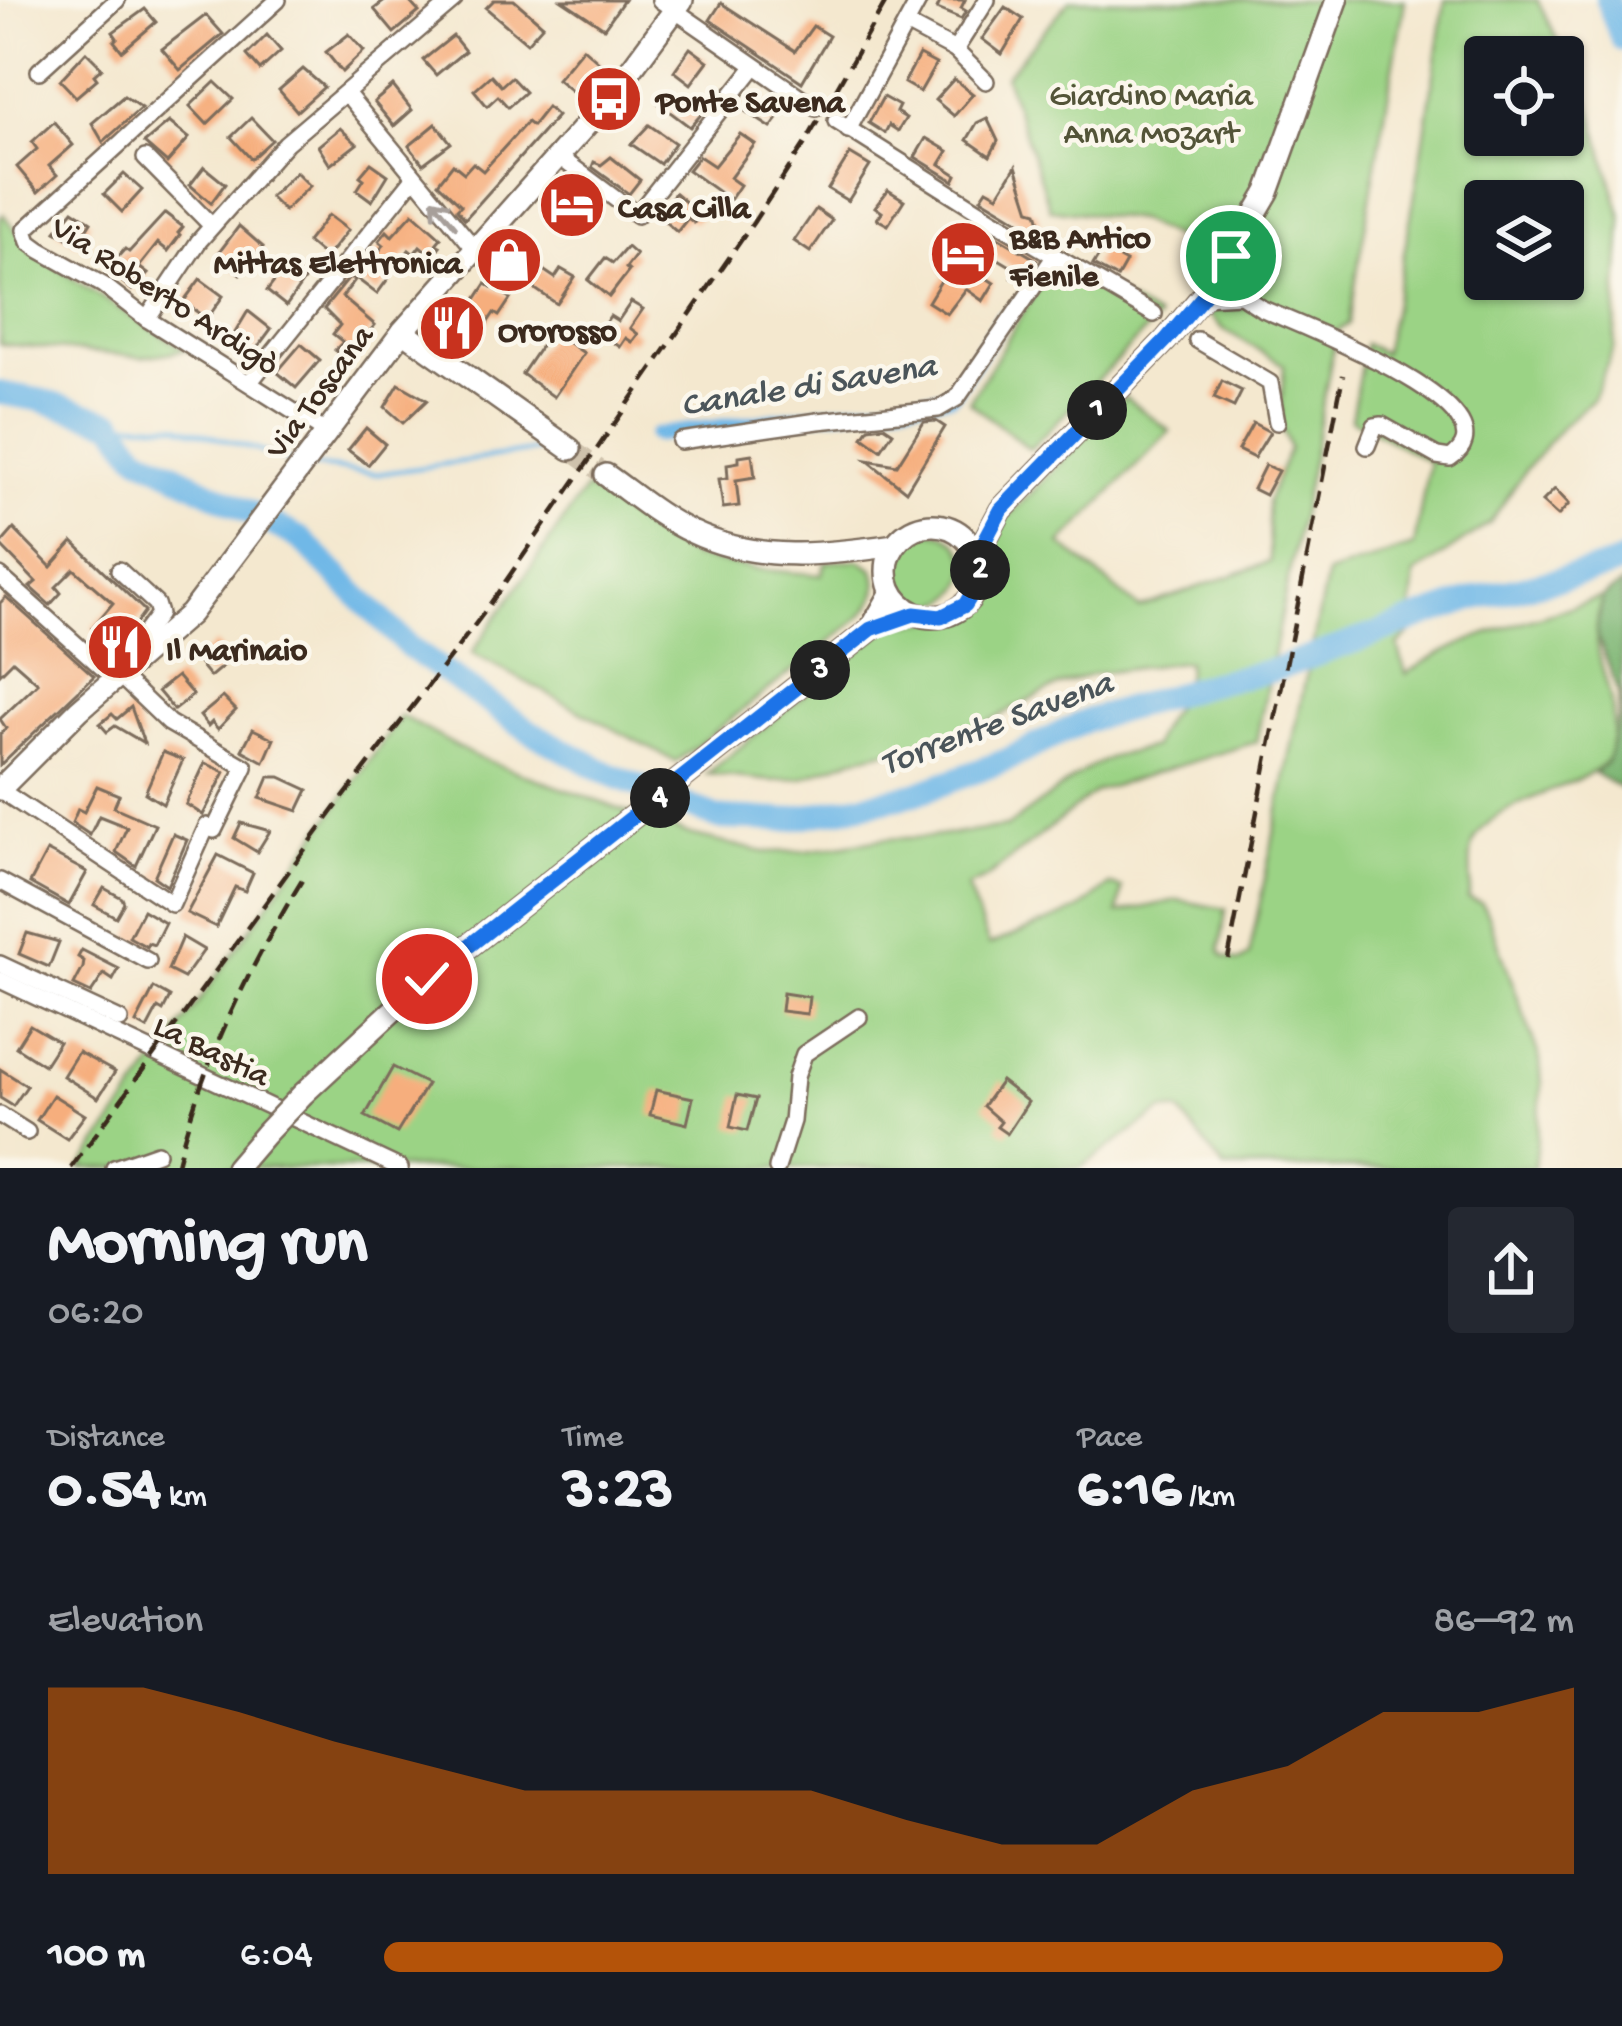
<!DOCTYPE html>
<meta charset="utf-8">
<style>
:root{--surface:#171b24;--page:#242831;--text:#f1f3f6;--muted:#9ea1a6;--accent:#b45309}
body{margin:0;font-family:"Gochi Hand",sans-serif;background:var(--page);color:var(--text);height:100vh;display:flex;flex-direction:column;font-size:45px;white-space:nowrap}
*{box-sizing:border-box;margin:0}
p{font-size:39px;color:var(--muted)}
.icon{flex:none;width:66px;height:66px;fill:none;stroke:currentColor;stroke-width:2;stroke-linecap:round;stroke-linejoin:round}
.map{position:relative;height:1168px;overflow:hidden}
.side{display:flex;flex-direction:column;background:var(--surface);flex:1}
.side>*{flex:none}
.fabs{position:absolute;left:1464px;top:36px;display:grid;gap:24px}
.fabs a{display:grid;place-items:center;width:120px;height:120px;border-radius:12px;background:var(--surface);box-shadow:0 3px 9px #0004;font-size:60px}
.pin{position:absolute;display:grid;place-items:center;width:102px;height:102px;color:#fff;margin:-51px;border:6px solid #fff;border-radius:50%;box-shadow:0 3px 12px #0007}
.km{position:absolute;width:60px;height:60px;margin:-30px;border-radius:50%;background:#222;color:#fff;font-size:33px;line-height:60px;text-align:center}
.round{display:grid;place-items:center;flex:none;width:126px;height:126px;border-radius:12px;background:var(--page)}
.head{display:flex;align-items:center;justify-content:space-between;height:204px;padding:0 48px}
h1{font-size:66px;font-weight:700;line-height:90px}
.figures{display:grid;grid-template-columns:repeat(3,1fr);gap:18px;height:204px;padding:12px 48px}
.figures div{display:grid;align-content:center}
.figures b{font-size:60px;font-weight:700}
.figures small{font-size:33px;font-weight:400}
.figures p{font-size:33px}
.chart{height:336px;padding:24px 48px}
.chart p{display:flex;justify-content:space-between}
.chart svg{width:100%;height:216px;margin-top:12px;fill:var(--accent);opacity:.7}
ul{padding:0 48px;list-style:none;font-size:39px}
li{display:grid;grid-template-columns:192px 144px 1fr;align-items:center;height:90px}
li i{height:30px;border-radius:15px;background:var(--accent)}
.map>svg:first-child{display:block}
</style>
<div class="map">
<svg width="1622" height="1168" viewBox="0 0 1622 1168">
<rect width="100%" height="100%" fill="#fbf7ec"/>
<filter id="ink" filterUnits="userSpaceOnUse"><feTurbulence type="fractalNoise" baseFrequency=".00833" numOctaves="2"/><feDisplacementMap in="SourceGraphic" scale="24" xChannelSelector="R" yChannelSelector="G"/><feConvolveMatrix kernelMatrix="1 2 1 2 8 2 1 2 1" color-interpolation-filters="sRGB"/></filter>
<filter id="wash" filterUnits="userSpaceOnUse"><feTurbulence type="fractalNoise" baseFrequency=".004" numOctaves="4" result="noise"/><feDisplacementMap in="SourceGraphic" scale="48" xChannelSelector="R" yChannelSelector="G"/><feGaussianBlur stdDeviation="2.7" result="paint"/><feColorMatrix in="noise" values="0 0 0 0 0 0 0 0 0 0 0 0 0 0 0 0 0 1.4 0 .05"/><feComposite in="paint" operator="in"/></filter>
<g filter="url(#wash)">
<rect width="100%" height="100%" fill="#f4e8cf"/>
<!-- green -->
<g fill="#9bd385" stroke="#6b7e52" stroke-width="3" fill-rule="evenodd">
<path d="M1070,0H1405L1348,324L1337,331L1256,742L1096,791L987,878L967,887L989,945L1079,910L1110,885L1122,888L1118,913L1178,900L1226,909L1220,951L1224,957L1239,962L1249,956L1327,574L1414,546L1429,462L1351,419L1365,344L1383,353C1410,237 1428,118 1445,0H1537L1589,101L1622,218L1614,347L1593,399L1561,427L1527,468L1490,523L1415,574L1409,635L1398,646L1406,674C1466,634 1535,619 1603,597C1601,608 1595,622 1596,633C1599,683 1622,695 1609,756C1595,787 1490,797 1473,844C1467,861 1474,881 1468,898L1482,903L1489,918L1540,1059L1542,1086L1534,1168H1224L1179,1111H1162L1080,1168H81L401,716L474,756L690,835L764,852L807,851L882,839L931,837L1007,827L1087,769L1111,757L1153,747C1162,710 1188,707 1187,661L1093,674L1060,685L959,736L853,758L802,778L773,781L707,774L883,631C915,613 957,634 979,595C991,574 985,552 996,529L1125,397L1170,431L1061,544L1139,608L1270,562L1267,502L1289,448L1280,423L1284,365L1223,329L1185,287L1195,272L1201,236L1176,238L1137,220L1050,209L1005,76ZM1485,57H1563V135H1485ZM1485,201H1563V279H1485Z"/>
<path d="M3,214C41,268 129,313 186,350L142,357L0,344V218Z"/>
<polygon points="1055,260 1158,318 1030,449 969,402"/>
<path d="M586,488L693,557L754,569L821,575L826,562L859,560L874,570C883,596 869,609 851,625L676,762L472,653Z"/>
<circle cx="931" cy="568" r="36"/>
</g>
<!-- forest -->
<polygon fill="#7cb572" stroke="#5c7048" stroke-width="3" points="1622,584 1622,789 1594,773 1607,762 1619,716 1619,694 1596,632 1603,597"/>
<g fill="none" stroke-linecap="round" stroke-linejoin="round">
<!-- stream -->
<g stroke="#6fb8e7" stroke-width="4.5">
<polyline points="114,422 177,425 294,462"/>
<polyline points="311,466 377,474 554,448"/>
</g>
<!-- canal -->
<polyline stroke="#6fb8e7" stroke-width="15" points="655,435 951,396 1003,318"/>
<!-- river -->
<g stroke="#6fb8e7" stroke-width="24">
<polyline points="1607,0 1622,39"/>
<polyline points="0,393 40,400 114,422 137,454 301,539 410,648 531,732 607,773 718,818 786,820 915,794 1007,760 1085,721 1212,683 1274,670 1476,598 1606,568 1622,561"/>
</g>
</g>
<g id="blocks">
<!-- building -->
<g fill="#f6ae7d">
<polygon points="386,0 408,0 419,12 394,33 374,9"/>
<polygon points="494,0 514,0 543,25 527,43 486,8"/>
<polygon points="562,0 624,0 604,28"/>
<polygon points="941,0 965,0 961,8 966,11 961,19 937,9"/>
<polygon points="721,3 795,51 813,26 829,36 802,82 710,20"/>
<polygon points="1005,7 1023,19 1002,54 982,39"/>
<polygon points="145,9 156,22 122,51 114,41 117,38 113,32"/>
<polygon points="206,15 223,34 180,70 162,49"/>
<polygon points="349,34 364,51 342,72 326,52"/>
<polygon points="267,35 281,51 260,70 247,55"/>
<polygon points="453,36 465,51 436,75 423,60"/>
<polygon points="583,48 600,63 574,93 557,79"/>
<polygon points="690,48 708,61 691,84 674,71"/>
<polygon points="86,52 102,68 94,75 97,79 76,97 60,80"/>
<polygon points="919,55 936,64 920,92 904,83"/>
<polygon points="303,69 324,87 297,111 279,90"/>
<polygon points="491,75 501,86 511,77 525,92 508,107 498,96 487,106 474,90"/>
<polygon points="954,79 973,94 954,116 935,100"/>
<polygon points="215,82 233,99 207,124 190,106"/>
<polygon points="393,86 412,110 394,126 374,102"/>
<polygon points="664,94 690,109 696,102 706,109 690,127 658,103"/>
<polygon points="124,96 141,108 103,142 92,123"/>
<polygon points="754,97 783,112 771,128 745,111"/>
<polygon points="883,97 899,106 896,112 906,118 898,131 889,125 885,133 869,123"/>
<polygon points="547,107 557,116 465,219 457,209 461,205 438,183 453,164 464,173 473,163 483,171 527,122 532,126"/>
<polygon points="251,118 272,140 251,159 231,137"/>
<polygon points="987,118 998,141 990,156 967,140 977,123"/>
<polygon points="54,122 73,145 49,166 57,175 38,192 17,167 37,149 32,142"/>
<polygon points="169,122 189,138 167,163 144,143"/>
<polygon points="436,124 451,143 423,164 409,146"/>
<polygon points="649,125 675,143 660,164 631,144"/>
<polygon points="340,128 357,144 330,165 318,146"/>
<polygon points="740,134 755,144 730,178 740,185 730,200 688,170 699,156 714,166"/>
<polygon points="926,138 948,151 940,164 957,175 954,181 915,157"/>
<polygon points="850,154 870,166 848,201 828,189"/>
<polygon points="611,157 640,180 629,194 592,167 594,162 601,165"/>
<polygon points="371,163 388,175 372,201 357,190 364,179 360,176"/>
<polygon points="1016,166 1030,210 1037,212 1044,236 981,198 987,189 998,195"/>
<polygon points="204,167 225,184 211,203 190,185"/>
<polygon points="296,172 310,186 284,211 270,197"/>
<polygon points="124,174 142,190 122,212 104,194"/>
<polygon points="568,188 588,201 575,221 555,208"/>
<polygon points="888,190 904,200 888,225 877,219 882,212 875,207"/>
<polygon points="675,193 701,215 694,223 688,218 677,232 657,215"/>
<polygon points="816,209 832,220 810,252 794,241"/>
<polygon points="73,210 91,222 77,244 56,231"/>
<polygon points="165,213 183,227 178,233 180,235 168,251 158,243 139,267 148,274 132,290 107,269 125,249 129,252"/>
<polygon points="413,213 441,238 436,244 440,246 432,256 420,246 414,254 409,250 377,294 356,278 384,245 379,241 387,231 392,236"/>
<polygon points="328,215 348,230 326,258 307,242"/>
<polygon points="239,226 263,247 240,274 217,255"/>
<polygon points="996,236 1037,260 1021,283 1012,278 1017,270 987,252"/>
<polygon points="627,247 636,255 626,268 629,271 609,297 588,280 605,258 613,263"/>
<polygon points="961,247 978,258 971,268 994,283 983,301 966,289 947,314 928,302 945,274 940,270 946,260 952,252 957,255"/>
<polygon points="1103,249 1126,262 1117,278 1093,265"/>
<polygon points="515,251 555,278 561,269 575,277 557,304 503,267"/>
<polygon points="287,265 305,279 286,306 267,291"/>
<polygon points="350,277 355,280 342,297 375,325 346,360 335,350 343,342 333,334 340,325 324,309"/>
<polygon points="200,279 223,296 207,319 183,302"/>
<polygon points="486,284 511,298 499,316 494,313 471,347 449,331 460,313 465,316"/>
<polygon points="631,302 643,309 630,328 638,334 632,342 626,338 620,347 599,332 610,316 618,321"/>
<polygon points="248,311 271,329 254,352 233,336"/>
<polygon points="551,331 584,353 554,397 522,374"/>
<polygon points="301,344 320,360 296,388 277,372"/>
<polygon points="1222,381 1242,391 1234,407 1214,398"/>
<polygon points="399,384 427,400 403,423 385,407"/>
<polygon points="936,421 945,427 906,491 867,460 897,465 924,422"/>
<polygon points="1253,423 1270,432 1254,458 1238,450"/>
<polygon points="884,426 893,432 881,450 863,437 869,428"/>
<polygon points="366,428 385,444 368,465 348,450"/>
<polygon points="752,454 755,477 736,480 739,506 723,508 719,479 728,478 727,464 739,462 739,456"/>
<polygon points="1265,465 1278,471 1265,495 1253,489"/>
<polygon points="1555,489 1569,504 1558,516 1542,502"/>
<polygon points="14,529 51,567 73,542 145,611 112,656 103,646 107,643 92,628 113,603 74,569 56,587 61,593 50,605 30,587 36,582 0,545"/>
<polygon points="6,597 94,676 0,765 0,734 6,728 0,719 38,683 13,661 0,674 0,603"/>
<polygon points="215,644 229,661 210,677 196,660"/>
<polygon points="177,676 193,695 174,710 158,691"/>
<polygon points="223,697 236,710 218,729 212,722 208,726 200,716"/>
<polygon points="131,707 144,743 115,726 107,732 100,724 112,714 117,719"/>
<polygon points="253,729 274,739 264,762 242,750"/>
<polygon points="163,752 183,760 163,804 145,793"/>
<polygon points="205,763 225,772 203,815 186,804"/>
<polygon points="269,777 280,777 308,790 298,811 260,798"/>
<polygon points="97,786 119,795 114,807 155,825 136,866 116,852 127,827 99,816 90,835 72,823 78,809 84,812"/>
<polygon points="241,823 270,831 257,852 234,838"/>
<polygon points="173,834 187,840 167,886 154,877"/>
<polygon points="47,851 87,872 69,905 30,883"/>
<polygon points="218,855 253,873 245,891 235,887 216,927 187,913"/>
<polygon points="104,888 122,898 124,903 116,917 94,905"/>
<polygon points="143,910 165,923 154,945 148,943 147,947 129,937"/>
<polygon points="27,933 59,942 49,967 19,954"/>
<polygon points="182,937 204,950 184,978 168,970"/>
<polygon points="82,950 119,969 113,980 104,974 91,993 74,985 83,968 84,961 78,957"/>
<polygon points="154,988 170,997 163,1011 158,1008 147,1029 136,1023"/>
<polygon points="783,993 809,997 807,1014 781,1011"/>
<polygon points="30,1025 59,1042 44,1065 16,1047"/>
<polygon points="78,1052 115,1072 98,1098 63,1076"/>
<polygon points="393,1067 427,1084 397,1133 365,1116"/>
<polygon points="0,1069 27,1086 13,1106 0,1098"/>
<polygon points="1001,1081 1028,1102 1007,1134 997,1127 1001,1122 983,1106"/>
<polygon points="656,1090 693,1098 687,1124 650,1115"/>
<polygon points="53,1095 85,1115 67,1139 37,1120"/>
<polygon points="737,1095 756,1099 747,1131 730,1127"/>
</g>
</g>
</g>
<g filter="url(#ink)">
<use href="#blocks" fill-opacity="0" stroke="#7c6c5c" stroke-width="3"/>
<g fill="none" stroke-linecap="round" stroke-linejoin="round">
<!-- major-tunnel -->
<polyline stroke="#cfc2ac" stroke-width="21" stroke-dasharray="21 10" stroke-linecap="butt" points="570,449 606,475"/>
<!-- minor casing -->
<g stroke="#7c6c5c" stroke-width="20">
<g id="minor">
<polyline points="278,0 25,230 29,242 40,250 103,285 147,319 326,432"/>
<polyline points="660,0 816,108"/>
<polyline points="906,24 955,50 987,0"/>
<polyline points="955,50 986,81"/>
<polyline points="39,71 117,0"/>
<polyline points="346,93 474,248"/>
<polyline points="836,121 993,220 1154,314"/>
<polyline points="848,130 919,0"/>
<polyline points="558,156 637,215 754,67"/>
<polyline points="145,158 212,226"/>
<path d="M1202,297L1241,295L1261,308C1292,323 1525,409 1450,458L1437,456L1382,425L1375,426L1367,446"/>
<polyline points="147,319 199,241 286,143 454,0"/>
<polyline points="1197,340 1270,383 1277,422"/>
<polyline points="249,383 414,178"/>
<polyline points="680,441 818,421 938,409 957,398 1054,257"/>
<polyline points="119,570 156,604 159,614 135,646 132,664"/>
<polyline points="0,576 115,679"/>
<polyline points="0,790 172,904 207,826 214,830 245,767 169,723 119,675"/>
<polyline points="0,881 148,961"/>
<polyline points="0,964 120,1020"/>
<polyline points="0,980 400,1168"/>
<polyline points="0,1115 27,1132"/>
<polyline points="114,1168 157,1153"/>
<polyline points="777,1168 792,1121 796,1077 804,1054 859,1017"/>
</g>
</g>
<!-- major casing -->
<g stroke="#7c6c5c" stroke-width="26">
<g id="major">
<polyline points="403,331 570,449"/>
<path d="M606,475C633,494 661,518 692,532C757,563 826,555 895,545"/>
<circle cx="933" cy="571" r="46"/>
<polyline points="977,555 1001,510 1166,340 1217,279 1268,192 1337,0"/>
<polyline points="0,789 79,710 190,614 403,331 609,99 682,0"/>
<polyline points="303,1094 427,979 871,629 892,592"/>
<polyline points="236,1168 266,1133"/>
</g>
</g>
<!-- minor -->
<use href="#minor" stroke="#fff" stroke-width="15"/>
<!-- major -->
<use href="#major" stroke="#fff" stroke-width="21"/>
<!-- rail -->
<g stroke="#3b2a1e" stroke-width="4.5" stroke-dasharray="18 9" stroke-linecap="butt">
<polyline points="1228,959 1343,375"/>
<polyline points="71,1168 336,807 483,614 753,223 804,145 887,0"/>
<path d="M176,1168C201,1065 249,967 304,877"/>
</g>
<!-- major-bridge casing -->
<g stroke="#7c6c5c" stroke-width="26" stroke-linecap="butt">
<polyline id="major-bridge" points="266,1133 303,1094"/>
</g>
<!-- major-bridge -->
<use href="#major-bridge" stroke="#fff" stroke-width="21"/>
</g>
<!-- one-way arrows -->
<defs><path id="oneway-shaft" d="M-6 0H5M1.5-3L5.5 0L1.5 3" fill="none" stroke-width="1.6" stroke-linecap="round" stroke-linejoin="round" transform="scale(3)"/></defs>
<use stroke="#a79f9a" href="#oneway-shaft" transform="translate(444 213) rotate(-130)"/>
</g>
<g fill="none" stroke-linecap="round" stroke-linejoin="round" filter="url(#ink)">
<!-- route casing -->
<g stroke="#fff" stroke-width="24">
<polyline id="route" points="427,979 871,629 914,614 941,617 965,605 979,582 977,555 1001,510 1166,340 1217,280 1231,256"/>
</g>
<!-- route -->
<use href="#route" stroke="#1a73e8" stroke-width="15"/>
</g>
<!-- icons -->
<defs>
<g id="bus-disc" transform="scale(3.45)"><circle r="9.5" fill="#c8321e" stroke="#fbf7ec"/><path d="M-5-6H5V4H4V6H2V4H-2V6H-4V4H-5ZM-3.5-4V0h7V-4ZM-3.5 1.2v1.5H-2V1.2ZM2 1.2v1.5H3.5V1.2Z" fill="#fff"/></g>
<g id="hotel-disc" transform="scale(3.45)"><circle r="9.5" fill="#c8321e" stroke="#fbf7ec"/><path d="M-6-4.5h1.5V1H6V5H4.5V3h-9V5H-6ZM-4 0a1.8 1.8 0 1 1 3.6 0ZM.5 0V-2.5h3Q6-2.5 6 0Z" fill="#fff"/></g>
<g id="shop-disc" transform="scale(3.45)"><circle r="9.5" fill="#c8321e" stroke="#fbf7ec"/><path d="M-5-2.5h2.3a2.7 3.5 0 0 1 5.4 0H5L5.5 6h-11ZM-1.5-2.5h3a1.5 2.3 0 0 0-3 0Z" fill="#fff"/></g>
<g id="restaurant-disc" transform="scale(3.45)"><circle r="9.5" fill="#c8321e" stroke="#fbf7ec"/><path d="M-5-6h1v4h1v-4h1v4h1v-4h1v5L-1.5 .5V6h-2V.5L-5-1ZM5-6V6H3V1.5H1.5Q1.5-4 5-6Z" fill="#fff"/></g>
</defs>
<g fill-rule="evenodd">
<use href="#bus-disc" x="609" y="99"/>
<use href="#hotel-disc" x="572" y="205"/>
<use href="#hotel-disc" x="963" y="254"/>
<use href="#shop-disc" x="509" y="260"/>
<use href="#restaurant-disc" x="452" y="328"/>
<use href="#restaurant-disc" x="120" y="647"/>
</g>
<g text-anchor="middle" stroke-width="9" stroke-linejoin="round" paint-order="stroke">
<!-- park labels -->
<g font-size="33" fill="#535438" stroke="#fbf7ec">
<text x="1151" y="104">Giardino Maria<tspan x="1151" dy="38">Anna Mozart</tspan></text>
</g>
<!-- poi labels -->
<g font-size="33" font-weight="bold" fill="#3b2a1e" stroke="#fbf7ec" text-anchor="start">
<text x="656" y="111">Ponte Savena</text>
<text x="618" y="217">Casa Cilla</text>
<text x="1010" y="247">B&amp;B Antico<tspan x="1010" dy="38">Fienile</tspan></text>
<text x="462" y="272" text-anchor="end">Mittas Elettronica</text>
<text x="498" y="340">Ororosso</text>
<text x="166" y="659">Il Marinaio</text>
</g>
<!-- street labels -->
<g font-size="33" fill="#3b2a1e" stroke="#fbf7ec">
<text transform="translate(167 293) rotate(33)" y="12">Via Roberto Ardigò</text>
<text transform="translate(317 390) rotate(-53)" y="12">Via Toscana</text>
<text transform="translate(213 1048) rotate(26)" y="12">La Bastia</text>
</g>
<!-- water labels -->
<g font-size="36" font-style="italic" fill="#4b555a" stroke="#fbf7ec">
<text transform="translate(808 382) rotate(-9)" y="13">Canale di Savena</text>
<text transform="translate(995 720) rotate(-20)" y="13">Torrente Savena</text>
</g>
</g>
</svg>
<div class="fabs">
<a><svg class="icon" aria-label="locate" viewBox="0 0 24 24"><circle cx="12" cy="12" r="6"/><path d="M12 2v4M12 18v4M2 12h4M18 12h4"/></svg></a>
<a><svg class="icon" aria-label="layers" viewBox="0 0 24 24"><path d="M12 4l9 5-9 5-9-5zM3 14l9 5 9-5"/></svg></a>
</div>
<div class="pin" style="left:1231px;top:256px;background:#1e9e55"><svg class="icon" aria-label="arrive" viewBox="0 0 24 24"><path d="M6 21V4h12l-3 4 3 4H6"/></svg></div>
<div class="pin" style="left:427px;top:979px;background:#d93025"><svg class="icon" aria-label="check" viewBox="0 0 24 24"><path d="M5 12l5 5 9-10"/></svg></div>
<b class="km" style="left:1097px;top:410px">1</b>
<b class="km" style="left:980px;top:570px">2</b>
<b class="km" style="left:820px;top:670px">3</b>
<b class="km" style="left:660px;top:798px">4</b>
</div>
<section class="side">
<div class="head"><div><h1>Morning run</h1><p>06:20</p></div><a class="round"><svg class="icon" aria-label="share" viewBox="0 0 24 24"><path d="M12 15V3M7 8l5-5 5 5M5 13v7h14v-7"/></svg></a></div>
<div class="figures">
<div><p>Distance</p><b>0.54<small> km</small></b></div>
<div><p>Time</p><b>3:23</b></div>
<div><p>Pace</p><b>6:16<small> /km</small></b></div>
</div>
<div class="chart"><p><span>Elevation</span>86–92 m</p>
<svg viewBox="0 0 160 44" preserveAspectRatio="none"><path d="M0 44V6L10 6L20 11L30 17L40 22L50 27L60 27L70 27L80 27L90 33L100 38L110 38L120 27L130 22L140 11L150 11L160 6V44z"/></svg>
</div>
<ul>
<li><b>100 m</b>6:04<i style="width:94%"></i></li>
</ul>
</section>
